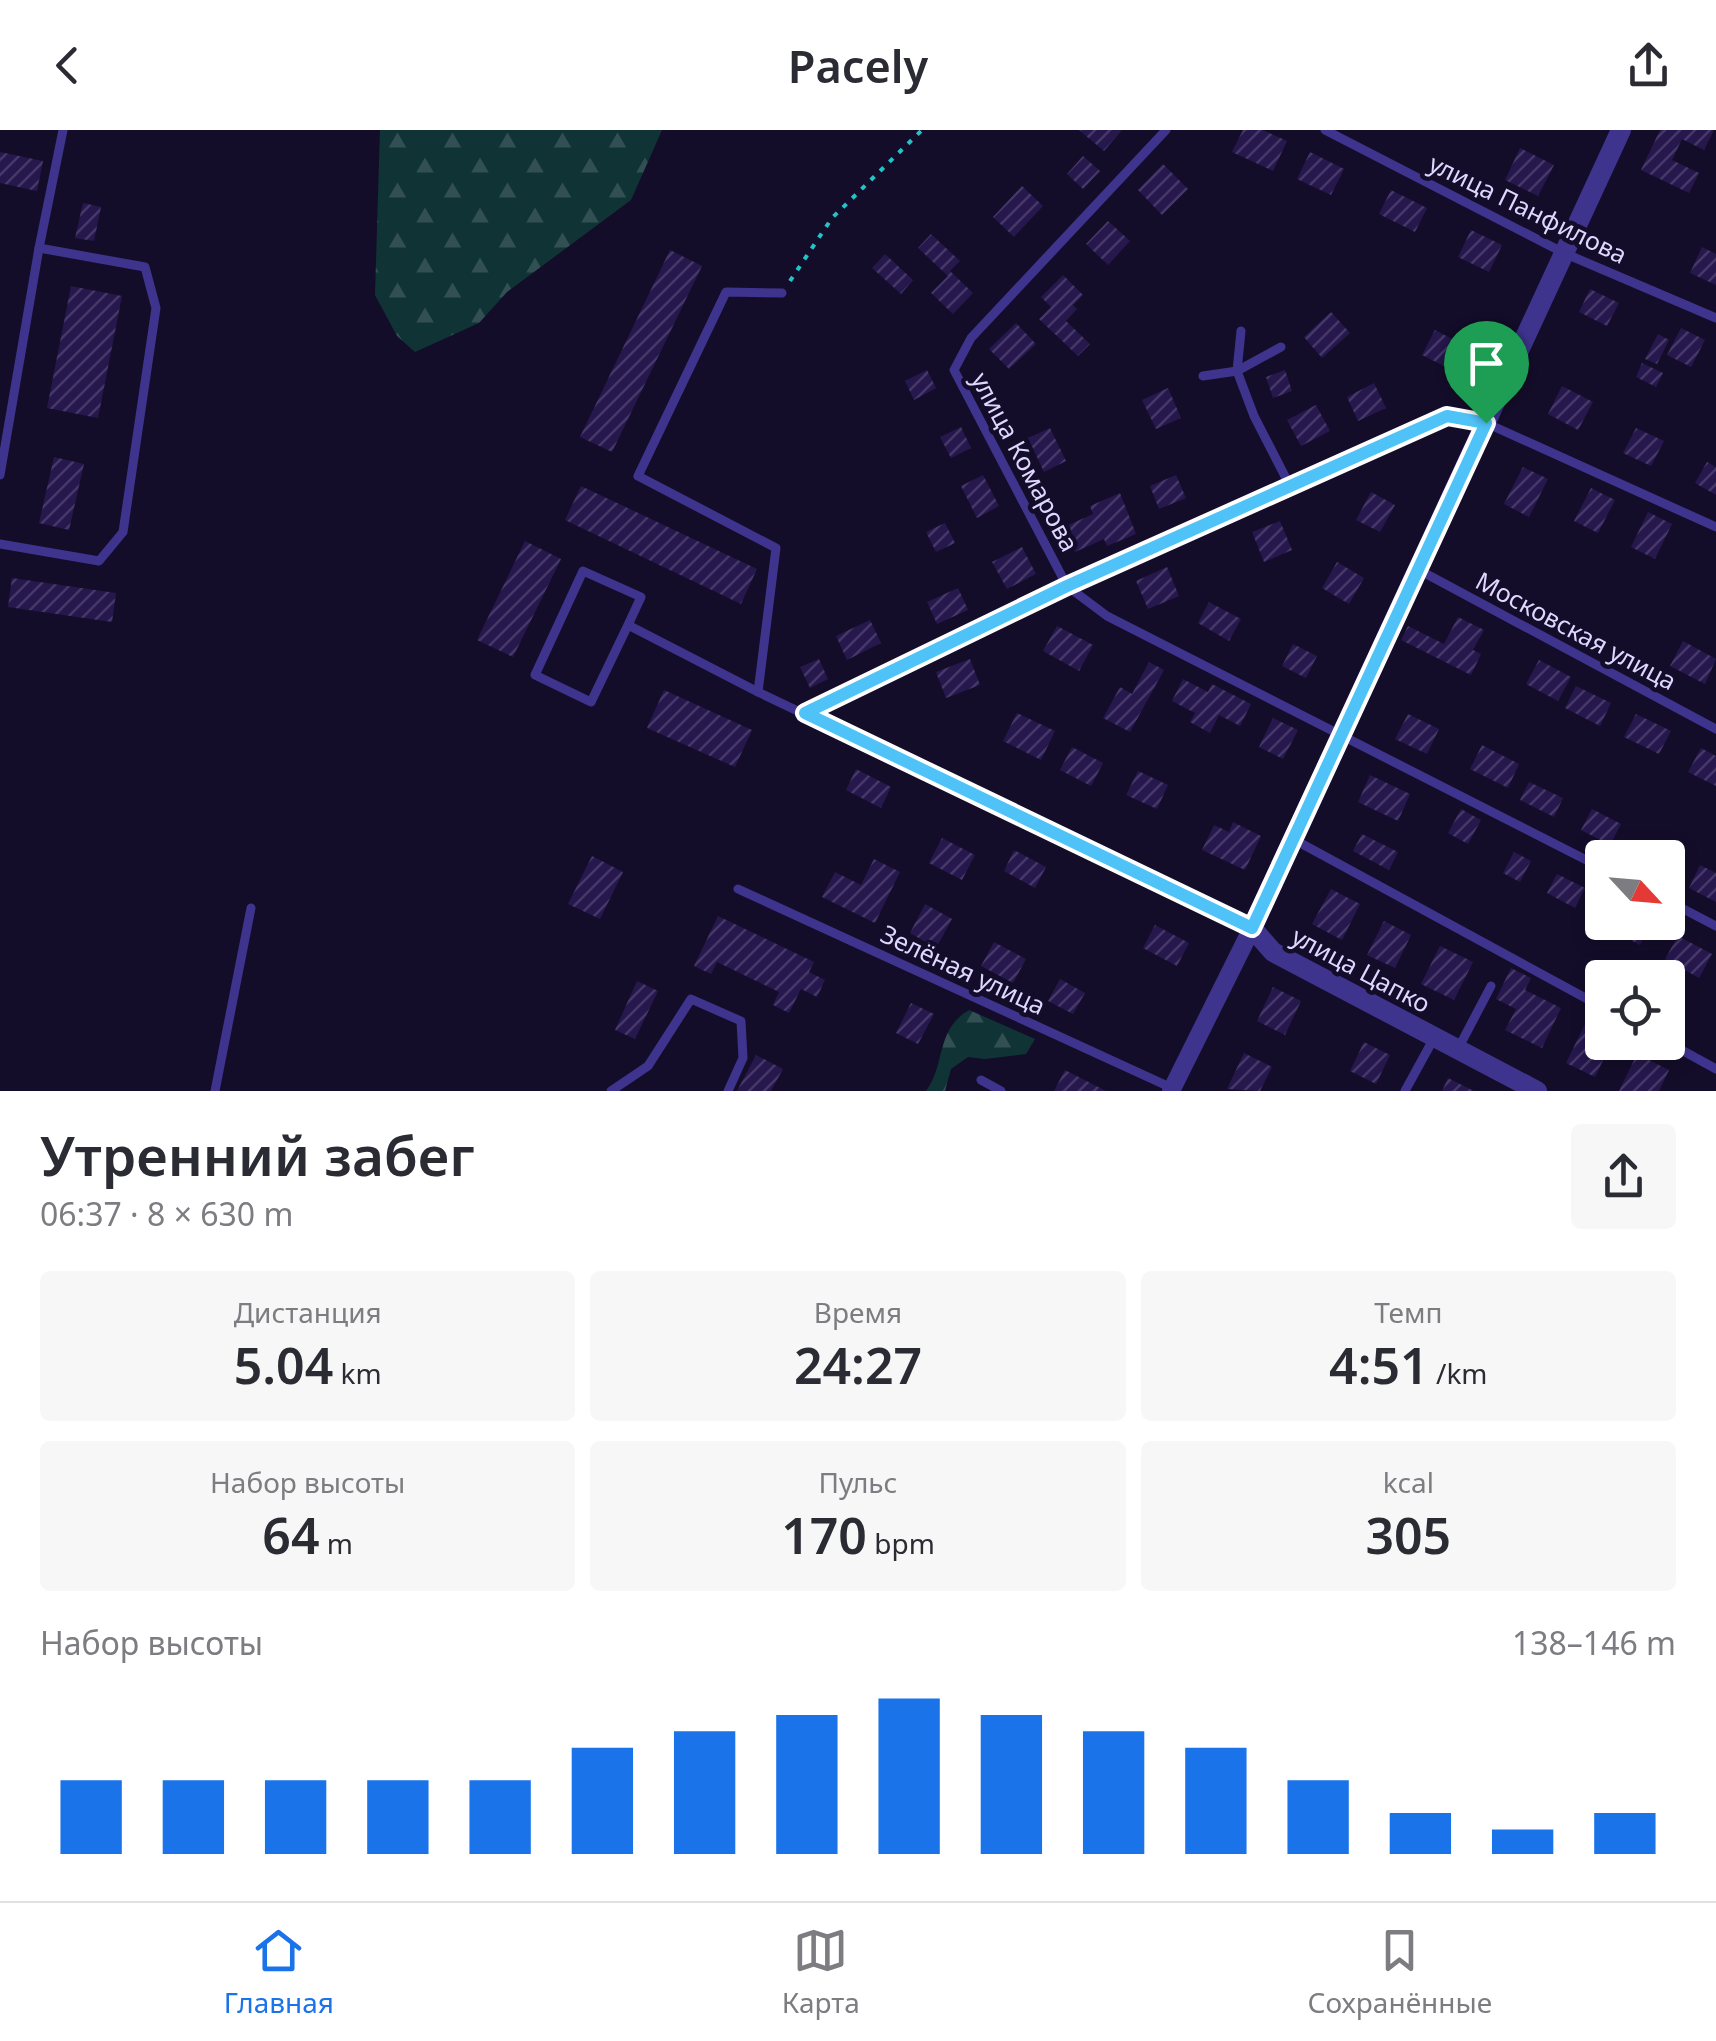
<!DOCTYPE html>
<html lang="ru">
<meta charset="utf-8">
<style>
:root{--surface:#fff;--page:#f7f7f7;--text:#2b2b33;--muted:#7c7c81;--line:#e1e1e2;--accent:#1a73e8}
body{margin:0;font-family:"Noto Sans",sans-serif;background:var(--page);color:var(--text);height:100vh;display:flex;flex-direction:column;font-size:38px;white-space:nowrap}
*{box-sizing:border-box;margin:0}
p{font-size:32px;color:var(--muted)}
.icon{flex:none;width:55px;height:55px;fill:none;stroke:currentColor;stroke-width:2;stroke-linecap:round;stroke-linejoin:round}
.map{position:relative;height:961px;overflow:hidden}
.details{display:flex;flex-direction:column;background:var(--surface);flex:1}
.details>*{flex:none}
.needle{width:65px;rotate:116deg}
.buttons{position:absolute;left:1585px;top:710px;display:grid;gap:20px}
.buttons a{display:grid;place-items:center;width:100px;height:100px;border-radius:10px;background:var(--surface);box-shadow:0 5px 15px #0003;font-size:50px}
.pin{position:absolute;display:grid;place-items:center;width:85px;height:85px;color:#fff;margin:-102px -42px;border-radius:50% 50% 50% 0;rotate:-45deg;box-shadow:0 0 10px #0007}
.pin .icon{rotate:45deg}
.round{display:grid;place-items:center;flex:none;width:105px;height:105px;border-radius:10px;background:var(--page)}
.summary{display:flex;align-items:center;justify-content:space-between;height:170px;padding:0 40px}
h1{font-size:55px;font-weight:600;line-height:75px}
.figures{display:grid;grid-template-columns:repeat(3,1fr);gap:15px;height:170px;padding:10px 40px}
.figures div{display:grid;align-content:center;border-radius:10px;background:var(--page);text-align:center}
.figures b{font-size:50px;font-weight:600}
.figures small{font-size:28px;font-weight:400}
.figures p{font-size:28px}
.chart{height:280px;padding:20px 40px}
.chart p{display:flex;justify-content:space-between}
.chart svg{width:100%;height:180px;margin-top:10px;stroke:var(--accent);stroke-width:6}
header{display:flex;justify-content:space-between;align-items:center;height:130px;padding:0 40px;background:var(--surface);font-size:45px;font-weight:600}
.tab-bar{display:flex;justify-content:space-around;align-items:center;height:140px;border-top:2px solid var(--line);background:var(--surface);font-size:28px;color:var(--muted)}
.tab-bar a{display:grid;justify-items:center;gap:5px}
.tab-bar .on{color:var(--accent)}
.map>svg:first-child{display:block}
</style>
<header><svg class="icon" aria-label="back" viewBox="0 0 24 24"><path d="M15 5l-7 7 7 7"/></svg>Pacely<svg class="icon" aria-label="share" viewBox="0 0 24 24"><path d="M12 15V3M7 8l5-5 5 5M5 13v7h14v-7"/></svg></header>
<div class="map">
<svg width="1716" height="961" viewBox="0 0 1716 961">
<defs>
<pattern id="forest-firs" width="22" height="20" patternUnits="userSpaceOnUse" patternTransform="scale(2.5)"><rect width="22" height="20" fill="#103335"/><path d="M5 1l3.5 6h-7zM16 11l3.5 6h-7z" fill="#325053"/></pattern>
<pattern id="building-hatch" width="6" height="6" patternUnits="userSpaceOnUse" patternTransform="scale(2.5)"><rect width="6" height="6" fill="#26174d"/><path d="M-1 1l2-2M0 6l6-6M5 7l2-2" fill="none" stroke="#453868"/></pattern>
</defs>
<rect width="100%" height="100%" fill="#140d2a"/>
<!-- forest -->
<g fill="url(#forest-firs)">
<polygon points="380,0 662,0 631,70 507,162 479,193 415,222 397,206 375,165"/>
<path d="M969,880L1035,909L1026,924L985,929L968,927L951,939L945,961H926C946,935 935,900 969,880Z"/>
</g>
<!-- building -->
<g fill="url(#building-hatch)">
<polygon points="1079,0 1122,0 1104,21"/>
<polygon points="1243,0 1263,0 1287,11 1273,41 1232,22"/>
<polygon points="1660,0 1714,0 1704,20 1682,9 1672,30 1699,43 1689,63 1641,40"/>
<polygon points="1520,18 1554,35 1538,66 1505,50"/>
<polygon points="0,22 43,31 37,61 0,53"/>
<polygon points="1310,22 1344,39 1331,65 1297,49"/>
<polygon points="1083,26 1100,41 1083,59 1067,44"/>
<polygon points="1163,34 1188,59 1162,85 1138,60"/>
<polygon points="1022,56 1043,76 1014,107 993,87"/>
<polygon points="1391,60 1427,78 1415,102 1379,84"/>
<polygon points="83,73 101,77 94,111 75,108"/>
<polygon points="1108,91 1130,111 1108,135 1086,114"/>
<polygon points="1471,100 1502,115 1489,142 1458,127"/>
<polygon points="931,104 960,131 950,141 973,163 953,184 931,163 948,146 918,118"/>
<polygon points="1702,117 1716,124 1716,155 1690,143"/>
<polygon points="670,120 702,136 612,322 580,307"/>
<polygon points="885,124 913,150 901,164 872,138"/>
<polygon points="1063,145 1083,165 1073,175 1077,179 1066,191 1090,214 1078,226 1039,189 1051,177 1041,167"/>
<polygon points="71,156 122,166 98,288 47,278"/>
<polygon points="1590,159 1619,173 1607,196 1579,182"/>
<polygon points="1331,182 1350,203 1322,228 1304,207"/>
<polygon points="1016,193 1036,214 1009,239 989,219"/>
<polygon points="1681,198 1705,210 1691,237 1667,225"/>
<polygon points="1435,200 1462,214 1450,239 1422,225"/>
<polygon points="1658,204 1669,210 1657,234 1645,229"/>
<polygon points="1642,233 1663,243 1656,257 1636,247"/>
<polygon points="927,240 936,258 914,270 905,251"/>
<polygon points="1285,240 1292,261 1273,268 1266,247"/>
<polygon points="1374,253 1386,278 1358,291 1347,267"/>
<polygon points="1562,256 1593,272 1578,300 1548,284"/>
<polygon points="1168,258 1181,288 1156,299 1142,270"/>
<polygon points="1316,275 1330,301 1301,316 1287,290"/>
<polygon points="961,297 971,318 951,328 940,307"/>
<polygon points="1050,298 1066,331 1044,342 1028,308"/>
<polygon points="1636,298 1664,311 1651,336 1623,323"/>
<polygon points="54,327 84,334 69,400 39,393"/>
<polygon points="1707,332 1716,337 1716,365 1695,353"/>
<polygon points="1523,337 1548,349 1529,387 1504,374"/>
<polygon points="983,345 999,376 977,388 961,356"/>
<polygon points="1176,345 1186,368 1159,379 1150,356"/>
<polygon points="581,356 757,439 741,474 565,390"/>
<polygon points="1591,358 1615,370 1598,403 1574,391"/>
<polygon points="1371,362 1395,375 1380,402 1356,390"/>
<polygon points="1120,363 1136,404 1107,416 1104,409 1075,422 1064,397 1093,384 1090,376"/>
<polygon points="1648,382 1672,394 1655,429 1631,417"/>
<polygon points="1280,391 1292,420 1264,432 1252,402"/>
<polygon points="945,393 955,413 936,422 926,402"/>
<polygon points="525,411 561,429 513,527 477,510"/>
<polygon points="1022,417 1036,444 1007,459 992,432"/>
<polygon points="1337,432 1364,448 1349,474 1322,458"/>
<polygon points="1167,437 1179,466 1148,479 1136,451"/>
<polygon points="12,448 116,463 112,492 8,477"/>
<polygon points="958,458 968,480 937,494 927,472"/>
<polygon points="1209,472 1241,489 1229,511 1198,493"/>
<polygon points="1458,487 1484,500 1473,520 1481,524 1471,545 1401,510 1408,496 1444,514"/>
<polygon points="870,490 881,513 847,530 836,506"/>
<polygon points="1057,496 1093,515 1079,541 1043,521"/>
<polygon points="1683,511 1716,529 1705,554 1670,536"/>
<polygon points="1293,514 1317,526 1306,548 1282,536"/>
<polygon points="819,529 828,549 810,558 800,537"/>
<polygon points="970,529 980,555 946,568 936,542"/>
<polygon points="1539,530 1571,547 1558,571 1526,554"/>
<polygon points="1149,532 1164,540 1130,602 1103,588 1120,557 1132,564"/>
<polygon points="1183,549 1208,562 1212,554 1251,574 1240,596 1219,585 1210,603 1190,592 1195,583 1172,571"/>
<polygon points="1576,556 1611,573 1600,596 1565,578"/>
<polygon points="664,560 752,600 735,637 647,598"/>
<polygon points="1017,583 1055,601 1041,630 1003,611"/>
<polygon points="1408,584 1439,599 1427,624 1395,609"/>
<polygon points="1636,584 1671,601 1659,624 1624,607"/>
<polygon points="1273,588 1298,600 1283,629 1259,617"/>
<polygon points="1482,615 1519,634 1508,658 1470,639"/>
<polygon points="1072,617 1103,633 1091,656 1060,640"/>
<polygon points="1701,618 1716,626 1716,656 1688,642"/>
<polygon points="856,639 891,657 881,678 846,660"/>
<polygon points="1138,641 1168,655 1157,679 1126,665"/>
<polygon points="1370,645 1410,664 1398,691 1358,672"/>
<polygon points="1529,652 1563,668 1554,687 1520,670"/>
<polygon points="1461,679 1481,690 1468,714 1448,703"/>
<polygon points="1592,679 1621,694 1610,715 1581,700"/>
<polygon points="1233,692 1261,706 1245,740 1202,720 1214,695 1229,702"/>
<polygon points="1362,704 1398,722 1389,740 1353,721"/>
<polygon points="942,708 975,725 962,750 929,733"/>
<polygon points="1654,713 1683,727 1673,748 1668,745 1668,728 1647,728"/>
<polygon points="1014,720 1046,737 1035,758 1004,741"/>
<polygon points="1514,722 1531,731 1520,752 1503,743"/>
<polygon points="592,726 623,742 600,789 568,774"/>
<polygon points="874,729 900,742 875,793 822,767 835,742 861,755"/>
<polygon points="1700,735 1716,743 1716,772 1689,758"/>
<polygon points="1557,744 1585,758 1575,778 1547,763"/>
<polygon points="1331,759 1360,774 1342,810 1312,794"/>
<polygon points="925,774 952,789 936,818 910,803"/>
<polygon points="718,786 814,832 809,842 825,850 817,867 801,859 789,883 773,875 779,862 717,832 711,844 694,836"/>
<polygon points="1384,791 1411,805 1395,838 1367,825"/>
<polygon points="1613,792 1652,792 1640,815 1609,799"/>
<polygon points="1155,795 1189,813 1177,836 1143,818"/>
<polygon points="1678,806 1712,824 1699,848 1665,829"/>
<polygon points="994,812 1026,829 1013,853 981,836"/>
<polygon points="1440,816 1473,832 1454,870 1421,854"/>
<polygon points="1511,838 1531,848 1525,860 1561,878 1542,918 1505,900 1516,879 1496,869"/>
<polygon points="1060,849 1085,863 1073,884 1048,871"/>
<polygon points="637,851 658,861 635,909 615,900"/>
<polygon points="1273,857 1301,871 1285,905 1257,891"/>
<polygon points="911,873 934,884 918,914 896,903"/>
<polygon points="1585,894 1602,902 1602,912 1612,912 1595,947 1566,933"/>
<polygon points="1364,912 1390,925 1376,954 1350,941"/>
<polygon points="1244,923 1272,937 1260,961 1227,959"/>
<polygon points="1637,924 1669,940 1659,961 1619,961"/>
<polygon points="756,925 783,939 771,961 737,961"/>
<polygon points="1065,940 1106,961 1054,961"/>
<polygon points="1448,948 1474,961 1442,961"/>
</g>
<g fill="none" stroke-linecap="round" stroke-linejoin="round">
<!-- path -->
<polyline stroke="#22c5c7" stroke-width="4" stroke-dasharray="5 8" stroke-linecap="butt" points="790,151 832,88 922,0"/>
<!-- service -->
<g stroke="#3e348e" stroke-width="9">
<polyline points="1166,0 971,208 954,240 1067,456 1107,486 1602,738"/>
<polyline points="1325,0 1564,123 1716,188"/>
<polyline points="1241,201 1237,241 1254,286 1290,356"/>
<polyline points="1203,246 1237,241 1281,217"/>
<polyline points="0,345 39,118 63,0"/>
<polyline points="0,414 99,431 123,402 156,178 145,137 39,118"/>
<polyline points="1419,440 1716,599"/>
<polyline points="628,495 591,572 535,545 583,441 641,467 628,495 758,562 1252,798"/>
<polyline points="758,562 776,418 638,346 726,162 782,163"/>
<polyline points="805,583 1067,456 1447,286 1486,293 1716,397"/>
<polyline points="1293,709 1602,877"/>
<polyline points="738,759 1172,958"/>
<polyline points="1668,771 1716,796"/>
<polyline points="1667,912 1716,939"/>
<polyline points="1459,917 1491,856"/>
<polyline points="981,950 1001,961"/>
<polyline points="215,961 251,778"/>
<polyline points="611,961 648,936 691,869 741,891 743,928 728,961"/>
<polyline points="1405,961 1434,908"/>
</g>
<!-- minor -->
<polyline stroke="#3e348e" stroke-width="18" points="1171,961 1252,798"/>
<!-- tertiary -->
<polyline stroke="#3e348e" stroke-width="20" points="1537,961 1273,822 1252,798 1621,0"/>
</g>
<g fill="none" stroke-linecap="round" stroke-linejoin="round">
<!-- route casing -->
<g stroke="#fff" stroke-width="20">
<polygon id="route" points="1447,286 1486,293 1252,798 805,583 1067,456"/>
</g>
<!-- route -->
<use href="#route" stroke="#4fc3f7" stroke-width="12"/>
</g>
<g text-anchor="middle" stroke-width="9" stroke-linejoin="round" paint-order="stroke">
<!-- street labels -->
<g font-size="25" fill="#ded7ff" stroke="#140d2a">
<text transform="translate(1528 79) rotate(26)" y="9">улица Панфилова</text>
<text transform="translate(1025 332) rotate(62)" y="9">улица Комарова</text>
<text transform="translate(1576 501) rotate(28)" y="9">Московская улица</text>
<text transform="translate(963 840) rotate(25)" y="9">Зелёная улица</text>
<text transform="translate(1361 840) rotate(28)" y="9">улица Цапко</text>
</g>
</g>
</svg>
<div class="buttons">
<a><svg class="needle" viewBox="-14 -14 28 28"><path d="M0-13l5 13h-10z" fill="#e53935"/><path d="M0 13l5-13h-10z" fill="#7c7c81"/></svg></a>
<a><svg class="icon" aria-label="locate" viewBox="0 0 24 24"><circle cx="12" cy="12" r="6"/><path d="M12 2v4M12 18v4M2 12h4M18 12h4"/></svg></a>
</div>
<div class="pin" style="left:1486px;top:293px;background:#1e9e55"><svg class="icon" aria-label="arrive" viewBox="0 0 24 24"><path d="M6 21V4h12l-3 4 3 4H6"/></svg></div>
</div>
<section class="details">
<div class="summary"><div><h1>Утренний забег</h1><p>06:37 · 8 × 630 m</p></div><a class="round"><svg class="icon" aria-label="share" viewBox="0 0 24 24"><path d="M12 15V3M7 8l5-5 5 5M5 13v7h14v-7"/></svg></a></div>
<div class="figures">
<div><p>Дистанция</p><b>5.04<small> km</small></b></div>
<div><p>Время</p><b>24:27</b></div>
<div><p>Темп</p><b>4:51<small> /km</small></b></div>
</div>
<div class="figures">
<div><p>Набор высоты</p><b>64<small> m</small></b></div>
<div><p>Пульс</p><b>170<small> bpm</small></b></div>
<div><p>kcal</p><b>305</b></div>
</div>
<div class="chart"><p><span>Набор высоты</span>138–146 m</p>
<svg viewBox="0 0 160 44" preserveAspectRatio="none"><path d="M5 44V26M15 44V26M25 44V26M35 44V26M45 44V26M55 44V18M65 44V14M75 44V10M85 44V6M95 44V10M105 44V14M115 44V18M125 44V26M135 44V34M145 44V38M155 44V34"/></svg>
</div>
</section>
<nav class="tab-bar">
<a class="on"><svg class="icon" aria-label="home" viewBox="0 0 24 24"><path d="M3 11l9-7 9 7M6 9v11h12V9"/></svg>Главная</a>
<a><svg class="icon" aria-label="map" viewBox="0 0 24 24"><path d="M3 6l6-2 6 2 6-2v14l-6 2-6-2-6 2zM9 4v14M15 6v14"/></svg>Карта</a>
<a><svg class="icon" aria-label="saved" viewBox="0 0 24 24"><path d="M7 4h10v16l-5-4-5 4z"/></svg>Сохранённые</a>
</nav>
